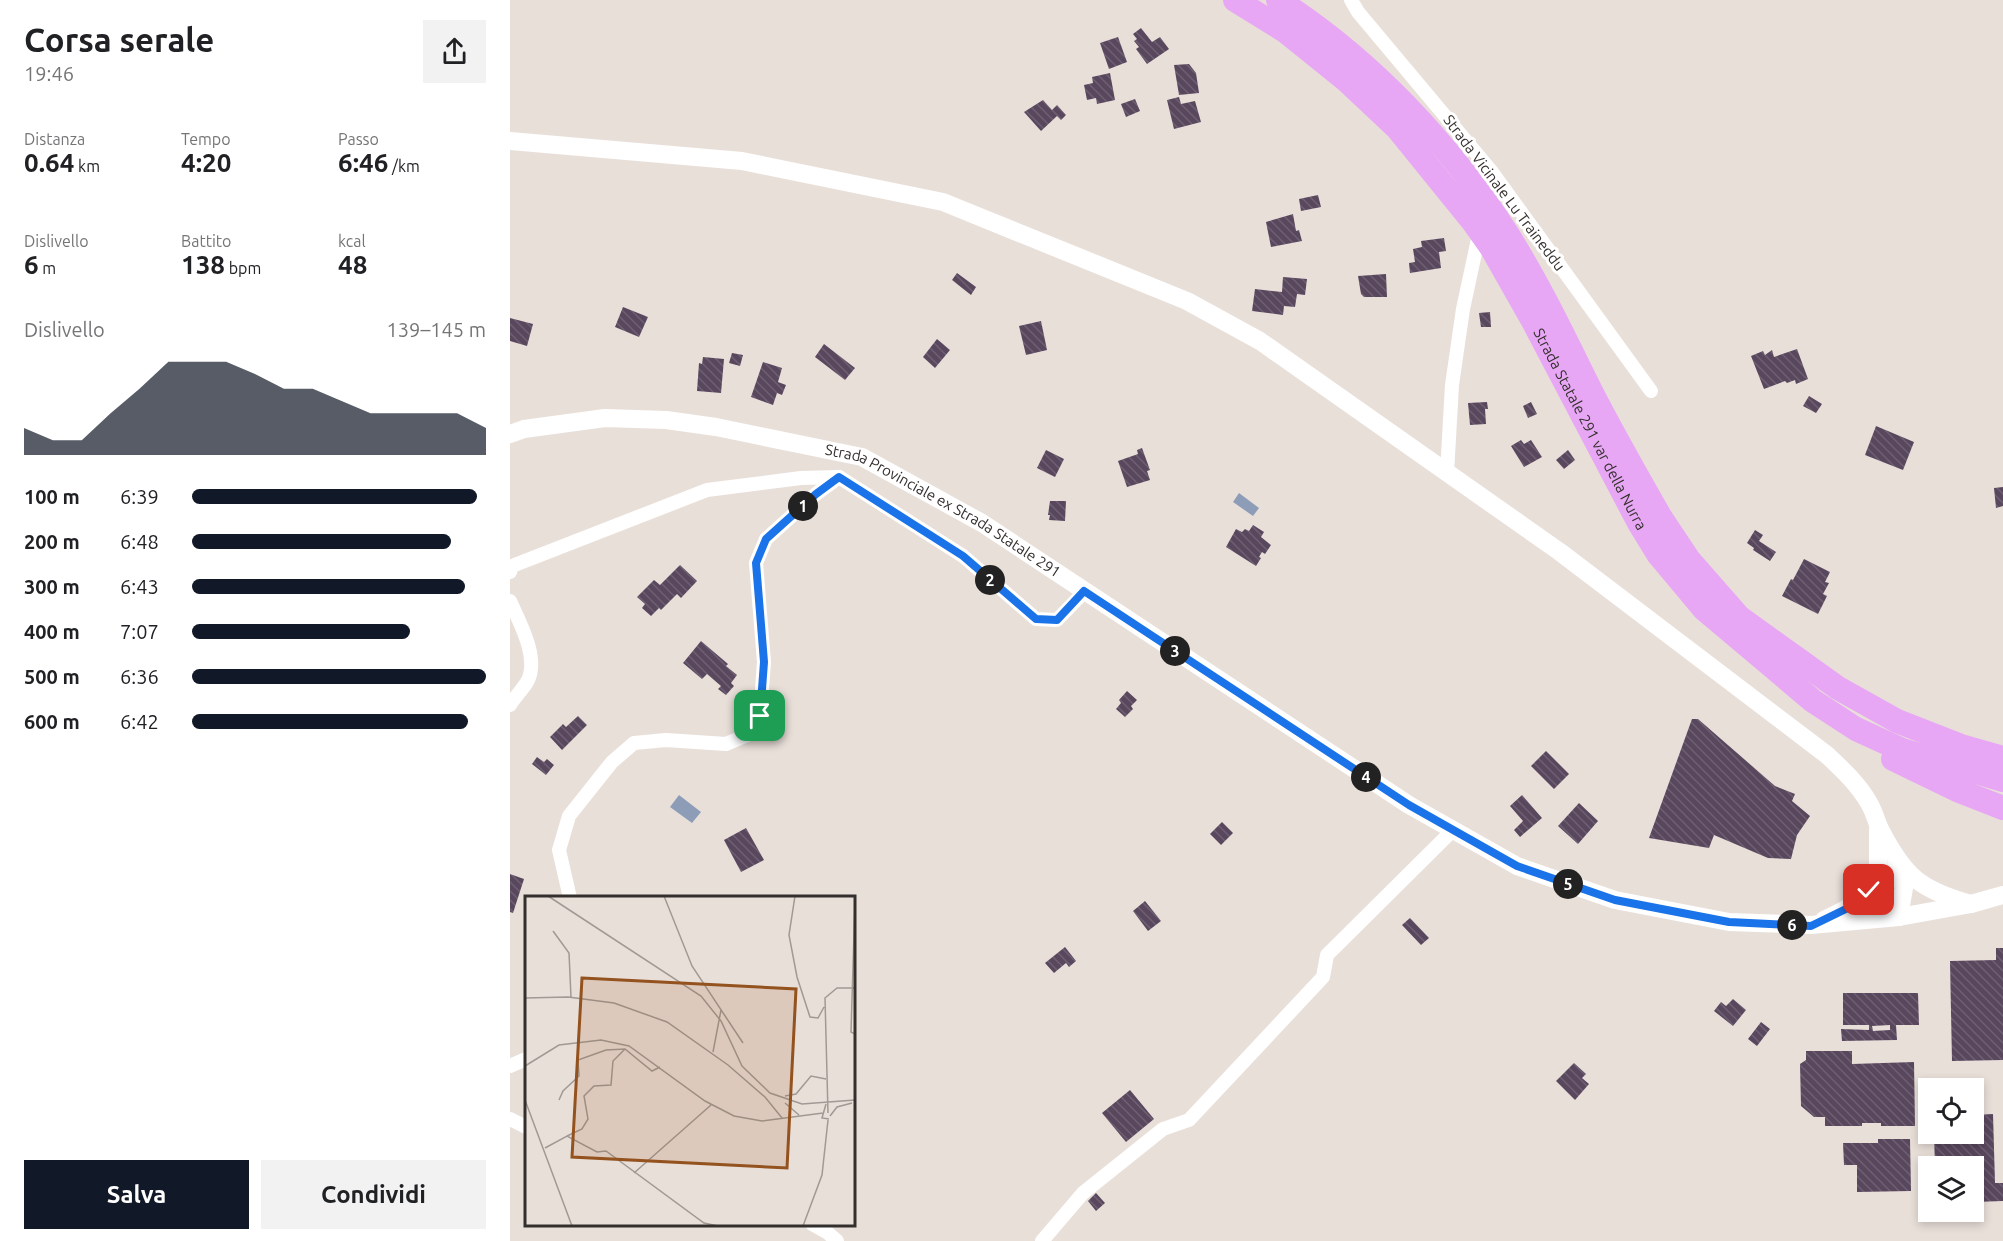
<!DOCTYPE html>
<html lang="it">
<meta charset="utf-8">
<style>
:root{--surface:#fff;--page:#f2f2f2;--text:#202124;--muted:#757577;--accent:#111827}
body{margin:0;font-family:Ubuntu,sans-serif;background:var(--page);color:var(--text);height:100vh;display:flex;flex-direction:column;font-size:22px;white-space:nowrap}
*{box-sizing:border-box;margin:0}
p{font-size:20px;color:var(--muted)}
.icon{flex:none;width:33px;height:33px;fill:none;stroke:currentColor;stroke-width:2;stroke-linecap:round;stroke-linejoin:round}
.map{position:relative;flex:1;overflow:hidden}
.sheet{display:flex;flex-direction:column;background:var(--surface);width:510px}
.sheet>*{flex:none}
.fabs{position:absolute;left:1408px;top:1078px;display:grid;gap:12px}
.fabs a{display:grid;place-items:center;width:66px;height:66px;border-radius:0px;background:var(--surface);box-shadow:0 3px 9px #0003;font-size:30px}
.pin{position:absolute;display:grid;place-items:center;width:51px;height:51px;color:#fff;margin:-26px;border-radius:12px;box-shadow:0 3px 9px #0006}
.km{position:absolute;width:30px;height:30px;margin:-15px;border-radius:50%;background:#222;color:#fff;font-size:16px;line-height:30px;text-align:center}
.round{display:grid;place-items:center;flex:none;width:63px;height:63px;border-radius:0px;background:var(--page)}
.head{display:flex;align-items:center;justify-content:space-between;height:102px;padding:0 24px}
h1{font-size:33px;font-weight:600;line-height:45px}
.figures{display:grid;grid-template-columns:repeat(3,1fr);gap:9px;height:102px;padding:6px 24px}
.figures div{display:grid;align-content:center}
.figures b{font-size:26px;font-weight:600}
.figures small{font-size:16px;font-weight:400}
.figures p{font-size:16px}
.chart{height:168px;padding:12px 24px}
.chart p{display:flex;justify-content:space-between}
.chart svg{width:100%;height:108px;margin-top:6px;fill:var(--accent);opacity:.7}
.action{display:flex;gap:12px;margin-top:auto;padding:12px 24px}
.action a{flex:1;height:69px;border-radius:0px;background:var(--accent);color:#fff;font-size:24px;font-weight:600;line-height:69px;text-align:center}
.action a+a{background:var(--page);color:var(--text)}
ul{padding:0 24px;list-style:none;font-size:20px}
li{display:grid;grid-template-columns:96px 72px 1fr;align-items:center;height:45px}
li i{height:15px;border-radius:8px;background:var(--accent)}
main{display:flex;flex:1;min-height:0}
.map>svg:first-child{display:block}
</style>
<main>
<section class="sheet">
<div class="head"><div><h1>Corsa serale</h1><p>19:46</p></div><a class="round"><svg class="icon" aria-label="share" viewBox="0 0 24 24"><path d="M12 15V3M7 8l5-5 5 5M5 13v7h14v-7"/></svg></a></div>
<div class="figures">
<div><p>Distanza</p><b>0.64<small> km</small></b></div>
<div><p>Tempo</p><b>4:20</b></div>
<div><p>Passo</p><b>6:46<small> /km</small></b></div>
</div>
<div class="figures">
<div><p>Dislivello</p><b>6<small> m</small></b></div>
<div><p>Battito</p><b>138<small> bpm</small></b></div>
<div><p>kcal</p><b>48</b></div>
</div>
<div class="chart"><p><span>Dislivello</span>139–145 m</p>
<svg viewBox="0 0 160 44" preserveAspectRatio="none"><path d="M0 44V33L10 38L20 38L30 27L40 17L50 6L60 6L70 6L80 11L90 17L100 17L110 22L120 27L130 27L140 27L150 27L160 33V44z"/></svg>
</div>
<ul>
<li><b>100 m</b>6:39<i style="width:97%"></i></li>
<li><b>200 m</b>6:48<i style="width:88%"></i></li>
<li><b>300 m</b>6:43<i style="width:93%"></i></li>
<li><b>400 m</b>7:07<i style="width:74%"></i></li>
<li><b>500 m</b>6:36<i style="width:100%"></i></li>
<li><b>600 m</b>6:42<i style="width:94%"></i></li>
</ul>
<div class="action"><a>Salva</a><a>Condividi</a></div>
</section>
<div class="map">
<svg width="1493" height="1241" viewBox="0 0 1493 1241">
<defs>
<pattern id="building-back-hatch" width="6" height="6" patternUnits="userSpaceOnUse" patternTransform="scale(1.5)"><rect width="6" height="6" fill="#59475e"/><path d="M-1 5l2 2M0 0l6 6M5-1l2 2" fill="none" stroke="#6e5f72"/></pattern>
</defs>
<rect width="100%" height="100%" fill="#e9dfd9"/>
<!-- water -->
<g fill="#8d9db7">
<polygon points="729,493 749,508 743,516 723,502"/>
<polygon points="169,795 191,812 182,823 160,807"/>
</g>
<!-- building -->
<g fill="url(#building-back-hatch)" fill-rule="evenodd">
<polygon points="631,28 642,42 650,37 659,49 637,64 626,49 629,47 624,41 627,39 623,34"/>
<polygon points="608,37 617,62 599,69 590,43"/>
<polygon points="679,64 686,73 689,93 669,95 664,65"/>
<polygon points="600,73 605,100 587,104 586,98 577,100 574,85 583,83 582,77"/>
<polygon points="669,97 671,104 685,101 691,122 664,129 657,100"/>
<polygon points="625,99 630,111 616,117 611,104"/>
<polygon points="533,100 542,110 547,105 556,115 551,120 547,116 531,131 514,112"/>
<polygon points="808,195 811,207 791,211 789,199"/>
<polygon points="783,214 786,231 789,230 792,241 761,247 756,222"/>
<polygon points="934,238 936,251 929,252 931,268 900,273 899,263 905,262 903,249 912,247 911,241"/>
<polygon points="447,273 466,287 461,295 442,280"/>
<polygon points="876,274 877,297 854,297 851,294 848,276"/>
<polygon points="773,277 797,279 795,295 787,294 785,307 774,306 773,315 742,311 745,289 772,292"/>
<polygon points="113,307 138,317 129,337 105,327"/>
<polygon points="980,312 981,327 971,327 969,313"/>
<polygon points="0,318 23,324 17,346 0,341"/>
<polygon points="531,321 537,350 516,355 509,326"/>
<polygon points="427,339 440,350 425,368 413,357"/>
<polygon points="314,344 345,368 335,380 305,357"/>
<polygon points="1287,349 1298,379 1286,384 1285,380 1277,383 1275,381 1254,389 1241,356 1253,351 1255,355 1262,350 1264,357"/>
<polygon points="222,353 233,355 230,366 219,363"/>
<polygon points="193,357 214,359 211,393 187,391 189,363 192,364"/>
<polygon points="253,362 272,368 268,382 276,385 272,395 267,393 263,405 241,397"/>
<polygon points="1299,396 1312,404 1306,413 1293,406"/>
<polygon points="977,402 978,409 975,409 976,424 960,425 958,403"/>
<polygon points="1021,402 1027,414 1018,418 1013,406"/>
<polygon points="1366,426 1404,442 1393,470 1355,455"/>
<polygon points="1011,440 1014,444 1021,440 1032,457 1014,467 1001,446"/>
<polygon points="632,448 640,470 637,471 640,480 617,487 608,461 628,454 627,450"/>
<polygon points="536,450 554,459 545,477 527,468"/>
<polygon points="1058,450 1065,460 1054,469 1046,460"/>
<polygon points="1493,487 1493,506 1486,508 1484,488"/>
<polygon points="540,501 556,501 555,521 539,520 540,515 538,515"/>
<polygon points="743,525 754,532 751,537 761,545 755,554 752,552 749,557 751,558 746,566 716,547 726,529 732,532 735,529 739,531"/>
<polygon points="1245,530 1253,535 1249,541 1266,552 1260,561 1243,550 1244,548 1237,543"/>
<polygon points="1294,559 1320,572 1315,582 1319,583 1313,594 1317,596 1308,614 1272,596 1281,579 1283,580"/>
<polygon points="170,565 187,581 171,598 167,594 151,610 149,608 141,616 132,608 135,604 127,597 144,580 150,585"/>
<polygon points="191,641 218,664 216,666 227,675 221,683 224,686 216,695 208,689 211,686 197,674 192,679 173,663"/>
<polygon points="617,691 627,700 621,706 623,709 615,717 606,709 611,703 609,700"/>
<polygon points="68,716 77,725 52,750 40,737 53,724 56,727"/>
<polygon points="1182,719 1188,719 1265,786 1285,794 1282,801 1300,816 1287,835 1281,859 1258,858 1204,835 1199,848 1139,838"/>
<polygon points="1036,751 1059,774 1044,789 1021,766"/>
<polygon points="27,757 34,762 37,759 44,765 36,775 22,764"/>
<polygon points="1012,795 1032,818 1010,837 1004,830 1013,821 1000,806"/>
<polygon points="1069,803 1088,821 1068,844 1048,826"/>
<polygon points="712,822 723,833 711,845 700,834"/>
<polygon points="236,828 254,860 231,872 214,840"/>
<polygon points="0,874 14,879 3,913 0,912"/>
<polygon points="635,901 651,921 638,931 623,911"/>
<polygon points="900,918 919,938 911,945 892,925"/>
<polygon points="555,947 566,961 559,967 556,963 544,973 535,963"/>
<polygon points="1486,948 1493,948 1493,1060 1442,1061 1440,961 1486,960"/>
<path d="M1333,993H1408L1409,1025H1386L1387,1040L1332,1041L1331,1029L1359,1030V1025H1333ZM1380,1025V1030L1363,1031L1362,1026Z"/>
<polygon points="1223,999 1236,1010 1223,1026 1204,1011 1211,1002 1216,1006"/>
<polygon points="1251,1022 1260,1029 1247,1046 1238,1039"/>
<polygon points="1296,1051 1342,1051 1342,1064 1404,1062 1405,1126 1371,1126 1371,1123 1352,1123 1352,1126 1315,1126 1315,1117 1304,1117 1291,1106 1290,1064 1296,1060"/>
<polygon points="1064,1063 1076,1074 1072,1078 1079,1084 1065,1100 1046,1081"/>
<polygon points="620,1090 644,1119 616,1142 592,1113"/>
<polygon points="1483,1114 1485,1183 1493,1183 1493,1201 1464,1202 1464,1167 1425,1167 1424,1134 1464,1134 1464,1115"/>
<polygon points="1368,1139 1400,1139 1401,1191 1347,1192 1347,1165 1334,1165 1333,1143 1368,1143"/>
<polygon points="586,1193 595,1203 586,1211 578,1201"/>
</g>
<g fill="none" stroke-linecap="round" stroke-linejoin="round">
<!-- street -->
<g stroke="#fff" stroke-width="14">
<polyline points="841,0 848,12 982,172 1141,391"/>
<polyline points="937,473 942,385 953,309 970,230"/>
<polyline points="0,572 2,566 197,490 291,478 329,477 453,556 526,619 547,620 575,591"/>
<path d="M0,601C10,623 30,659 17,682C12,690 5,697 0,705"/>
<polyline points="60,898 49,850 59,816 102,762 124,743 156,740 216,744 242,733 250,716 254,662 246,563 256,539 306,494 329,477"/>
<polyline points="0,1066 16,1059"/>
<polyline points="0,1119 16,1127"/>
<polyline points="302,1224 318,1233 327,1241"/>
<polyline points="532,1241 573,1193 653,1129 679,1120 813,977 817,955 943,830"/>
</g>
<!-- secondary -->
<g stroke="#fff" stroke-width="18">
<path d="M0,141L232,161L433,202L677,301L750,341L1050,552L1317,755C1333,770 1348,784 1359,803C1364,811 1366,821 1370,829C1394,876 1410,890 1461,904"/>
<path id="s1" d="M0,434L14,429L95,418L156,420L206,427L352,457L472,523L899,805L1007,866L1105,900L1219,922L1301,925L1389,917L1461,904L1493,895"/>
<polyline points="1368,830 1368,870 1375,891 1389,917"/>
<polyline points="1386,863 1394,888 1389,917"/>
<path d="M1314,920C1344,906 1354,901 1368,870"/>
</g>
<!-- highway -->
<g stroke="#e7a7f4" stroke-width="24">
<path id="s2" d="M725,0L775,31L837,81L887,128L964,223L981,247L1023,321L1129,523L1148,554L1194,609L1303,701L1346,729L1392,750L1493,780"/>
<path d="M768,0C860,59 939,143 998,235C1029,284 1055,339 1081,391C1103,434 1127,476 1151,518L1179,560L1229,617L1328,688L1387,721L1451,746L1493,758"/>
<polyline points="1383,759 1447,790 1493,808"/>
</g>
</g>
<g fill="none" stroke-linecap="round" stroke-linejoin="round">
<!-- route casing -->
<g stroke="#fff" stroke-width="12">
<polyline id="route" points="250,716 254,662 246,563 256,539 306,494 329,477 453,556 526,619 547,620 574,591 899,805 1007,866 1105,900 1219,922 1301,926 1342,906 1359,890"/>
</g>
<!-- route -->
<use href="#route" stroke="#1a73e8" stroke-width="8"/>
</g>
<g text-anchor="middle" stroke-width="6" stroke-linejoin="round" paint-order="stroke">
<!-- street labels -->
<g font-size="15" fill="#332f2c" stroke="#fff">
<text transform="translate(994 193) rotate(53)" y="5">Strada Vicinale Lu Traineddu</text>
<text dy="5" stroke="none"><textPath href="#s2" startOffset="566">Strada Statale 291 var della Nurra</textPath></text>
<text dy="5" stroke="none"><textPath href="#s1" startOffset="453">Strada Provinciale ex Strada Statale 291</textPath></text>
</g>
</g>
<!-- overview -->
<g transform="translate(15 896)">
<rect width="330" height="330" fill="#e9dfd9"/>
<path fill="none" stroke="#a09994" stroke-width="1.5" d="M23,0L176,100L196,125L217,170L245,197L277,208L330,204M139,0L167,70L218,147M270,0L264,39L272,81L285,121L293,122L299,111M330,5L326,136L330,138M28,35L44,57L46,101M0,102L43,101L89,107L142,126L203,169L240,201L257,222M188,156L196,114M0,170L34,149L76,144L104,150L180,205L209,220L237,225L298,217M260,200L271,198L286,180L301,183M0,204L47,330M34,204L38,195L54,180L53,164L81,154L100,153L127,175L135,171M260,207L274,219M301,208L297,222L304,223M303,217L300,102L312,92H330M305,220L312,211L327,207M42,240L57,233L63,223L59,200L69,190L86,189L88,165L100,153M20,252L42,240L72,256L81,255L179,327L193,330M109,277L186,209M278,330L297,279L303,224"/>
<path fill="#93521e" fill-opacity="0.15" stroke="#93521e" stroke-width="3" d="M57,82L271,93L262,272L47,261Z"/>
<rect width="330" height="330" fill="none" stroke="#332f2c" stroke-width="3"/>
</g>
</svg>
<div class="fabs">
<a><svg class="icon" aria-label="locate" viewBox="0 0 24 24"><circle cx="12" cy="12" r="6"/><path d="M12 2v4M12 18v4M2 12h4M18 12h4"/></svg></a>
<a><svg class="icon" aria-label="layers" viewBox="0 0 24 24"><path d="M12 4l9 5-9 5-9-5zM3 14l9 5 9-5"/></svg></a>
</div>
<div class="pin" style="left:250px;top:716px;background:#1e9e55"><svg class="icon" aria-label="arrive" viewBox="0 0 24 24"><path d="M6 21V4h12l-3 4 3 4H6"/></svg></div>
<div class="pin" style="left:1359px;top:890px;background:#d93025"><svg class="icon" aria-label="check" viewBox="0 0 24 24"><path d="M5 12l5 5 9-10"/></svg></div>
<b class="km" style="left:293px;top:506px">1</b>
<b class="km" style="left:480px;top:580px">2</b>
<b class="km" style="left:665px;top:651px">3</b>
<b class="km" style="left:856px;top:777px">4</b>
<b class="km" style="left:1058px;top:884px">5</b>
<b class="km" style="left:1282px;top:925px">6</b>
</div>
</main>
